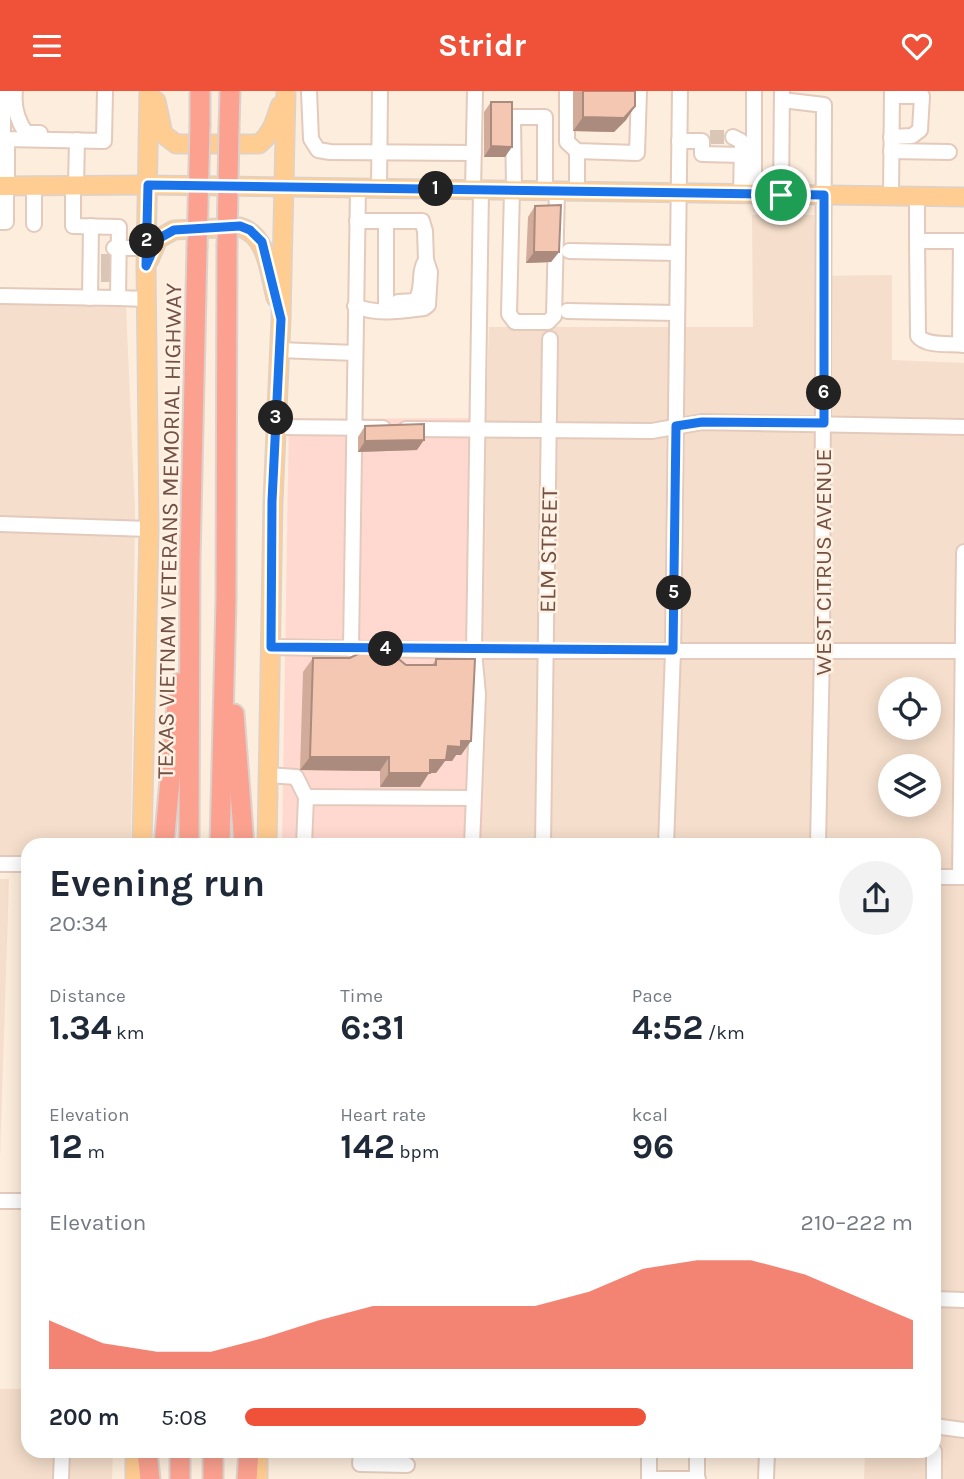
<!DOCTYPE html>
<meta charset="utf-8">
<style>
:root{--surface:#fff;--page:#f2f2f3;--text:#1f2937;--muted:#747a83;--accent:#ef5139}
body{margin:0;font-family:Karla,sans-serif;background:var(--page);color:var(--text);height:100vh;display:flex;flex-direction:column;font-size:26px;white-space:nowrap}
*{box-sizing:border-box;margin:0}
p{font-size:23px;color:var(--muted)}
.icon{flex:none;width:38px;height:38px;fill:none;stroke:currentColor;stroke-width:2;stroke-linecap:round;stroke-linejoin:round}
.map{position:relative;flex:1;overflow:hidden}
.details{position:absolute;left:21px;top:747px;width:920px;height:620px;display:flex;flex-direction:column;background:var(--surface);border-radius:21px;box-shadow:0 4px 18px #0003}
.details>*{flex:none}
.fabs{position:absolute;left:878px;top:586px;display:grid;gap:14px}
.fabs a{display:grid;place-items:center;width:63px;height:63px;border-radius:50%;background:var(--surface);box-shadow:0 4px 18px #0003;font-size:35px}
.pin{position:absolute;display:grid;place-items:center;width:60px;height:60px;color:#fff;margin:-30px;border:4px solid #fff;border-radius:50%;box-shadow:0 2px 7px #0007}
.km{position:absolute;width:35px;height:35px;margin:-18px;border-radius:50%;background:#222;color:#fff;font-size:19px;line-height:35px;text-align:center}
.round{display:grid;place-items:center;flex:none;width:74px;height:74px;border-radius:37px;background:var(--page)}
.summary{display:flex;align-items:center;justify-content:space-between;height:119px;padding:0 28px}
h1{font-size:38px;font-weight:700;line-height:52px}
.figures{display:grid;grid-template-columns:repeat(3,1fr);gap:10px;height:119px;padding:7px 28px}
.figures div{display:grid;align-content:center}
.figures b{font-size:35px;font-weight:700}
.figures small{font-size:19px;font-weight:400}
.figures p{font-size:19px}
.chart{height:196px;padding:14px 28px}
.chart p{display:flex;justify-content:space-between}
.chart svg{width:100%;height:126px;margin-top:7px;fill:var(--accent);opacity:.7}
ul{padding:0 28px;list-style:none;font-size:23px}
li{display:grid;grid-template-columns:112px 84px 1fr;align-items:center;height:52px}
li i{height:18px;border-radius:9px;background:var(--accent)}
header{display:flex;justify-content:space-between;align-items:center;height:91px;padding:0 28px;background:var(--accent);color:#fff;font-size:32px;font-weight:700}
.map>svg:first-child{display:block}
</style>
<header><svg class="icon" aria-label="menu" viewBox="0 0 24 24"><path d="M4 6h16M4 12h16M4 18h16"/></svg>Stridr<svg class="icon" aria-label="heart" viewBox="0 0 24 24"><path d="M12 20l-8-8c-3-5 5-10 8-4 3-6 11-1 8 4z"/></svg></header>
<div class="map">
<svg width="964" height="1388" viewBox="0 0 964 1388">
<rect width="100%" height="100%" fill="#fdeddc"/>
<!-- residential -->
<g fill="#f5decb" fill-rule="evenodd">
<path d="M752,124H814L817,185L892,184V269L964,272V1388H864L865,1360H934V754H484L486,327L489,236H753ZM891,598H929V637H891ZM891,676H929V714H891Z"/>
<polygon points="0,213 126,216 135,420 131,754 28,754 28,768 0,768"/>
<polygon points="0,788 9,788 0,1066"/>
<polygon points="0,1298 28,1298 28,1360 113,1360 112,1388 0,1388"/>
</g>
<!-- commercial -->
<polygon fill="#ffd9cf" points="486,327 484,754 282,754 289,328"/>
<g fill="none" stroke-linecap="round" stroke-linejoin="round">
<!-- minor-tunnel -->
<g stroke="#dac6b6" stroke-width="14" stroke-dasharray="14 7" stroke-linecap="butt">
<polyline points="710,46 733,46"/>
<polyline points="101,170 114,170"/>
<polyline points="101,184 113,184"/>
</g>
<!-- minor casing -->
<g stroke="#e3cabc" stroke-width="18">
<g id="minor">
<polyline points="3,0 3,48 104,50 105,0"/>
<path d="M15,0C13,16 17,29 26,42H40"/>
<polyline points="309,0 311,48 318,59 330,61 474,62"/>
<polyline points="567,0 567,51 577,60 637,62 639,0"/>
<polyline points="782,9 824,14 822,560 818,754"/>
<polyline points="733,46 741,50 742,55 741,103"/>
<polyline points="891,46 912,45 920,39 922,5 892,5"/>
<polyline points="679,50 702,50 702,63 742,64"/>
<polyline points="891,60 949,61"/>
<polyline points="73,94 73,135 119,136 118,207 147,208"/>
<polyline points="76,94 77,49"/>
<polyline points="7,95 7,48"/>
<polyline points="379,97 380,0"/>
<polyline points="473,99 475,0"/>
<polyline points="512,99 509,223 515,231 548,231 554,225 557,100"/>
<polyline points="514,99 513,26 545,26 545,99"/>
<polyline points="577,100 577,60"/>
<polyline points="754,103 754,0"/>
<polyline points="781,104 782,0"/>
<polyline points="891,105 892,0"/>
<polyline points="917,105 917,150 964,150"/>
<polyline points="386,130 386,220"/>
<polyline points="0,131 6,131 6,95"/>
<polyline points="34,133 34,94"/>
<path d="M917,150L918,245C927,256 950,252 964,254"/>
<polyline points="114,157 147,157"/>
<polyline points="569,160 677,162"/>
<polyline points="0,205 118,207"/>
<polyline points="90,207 91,135"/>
<path d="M398,211L415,210C425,199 417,182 426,169"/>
<path d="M355,215C377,224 401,220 424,217L428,214L430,181L426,169L425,140L422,130H357"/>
<polyline points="567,220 677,222"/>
<polyline points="960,253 961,150"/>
<polyline points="279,259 355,262"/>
<polyline points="276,336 383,337"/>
<polyline points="406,338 652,340 702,331 964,336"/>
<polyline points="0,433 149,438"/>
<polyline points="271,556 474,560 964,560"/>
<polyline points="351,558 358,97"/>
<polyline points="268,684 296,686 306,706"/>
<polyline points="304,754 306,706 473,707"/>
<polyline points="472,754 478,603 474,560 481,99"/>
<polyline points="543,754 550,248"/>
<polyline points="666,754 673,560 680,0"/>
<polyline points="0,773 28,773"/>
<polyline points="934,786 964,786"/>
<polyline points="960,786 964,461"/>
<polyline points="0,1110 28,1110"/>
<polyline points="934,1208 964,1209"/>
<polyline points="934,1335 964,1339"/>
<polyline points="361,1360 360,1373 407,1374"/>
<polyline points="649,1360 649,1388 698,1388"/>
<polyline points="934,1360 934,1388"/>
<polyline points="697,1387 697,1360"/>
<polyline points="61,1388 62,1360"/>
<polyline points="766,1388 767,1360"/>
</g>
</g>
<!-- major casing -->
<g stroke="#dbd2ce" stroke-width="21">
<g id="major">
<path d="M156,10L163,43L176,53H259C272,43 275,30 280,15"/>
<polyline points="0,95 148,94 964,106"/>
<path d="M149,169L158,148L174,139L240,136C268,145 269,181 276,207"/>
<polyline points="142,754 149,438 146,175 149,0"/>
<polyline points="267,754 273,410 281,228 286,0"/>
<polyline points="135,1388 135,1360"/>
<polyline points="258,1388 258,1360"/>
</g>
</g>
<!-- highway casing -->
<g stroke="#dbd2ce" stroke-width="23">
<g id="highway">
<polyline points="200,34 200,0"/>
<polyline points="229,37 230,0"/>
<polyline points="234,623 244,754"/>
<polyline points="164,754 179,592"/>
<polyline points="189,754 190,469 197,157"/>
<polyline points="220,754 226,509 227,156"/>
<polyline points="147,1360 150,1388"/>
<polyline points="180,1388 180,1360"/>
<polyline points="213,1388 213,1360"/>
<polyline points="247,1388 249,1360"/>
</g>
</g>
<!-- minor -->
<use href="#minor" stroke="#fff" stroke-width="14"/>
<!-- major -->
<use href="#major" stroke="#ffcc92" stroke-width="18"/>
<!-- highway -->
<use href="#highway" stroke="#fca18f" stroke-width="19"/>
<!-- highway-bridge casing -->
<g stroke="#dbd2ce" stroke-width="23" stroke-linecap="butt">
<g id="highway-bridge">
<polyline points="227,156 229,37"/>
<polyline points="197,157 200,34"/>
</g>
</g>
<!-- highway-bridge -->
<use href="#highway-bridge" stroke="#fca18f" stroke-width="19"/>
</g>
<!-- wall -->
<g fill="#d2ab9a">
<polygon points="573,0 635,0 635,15 626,29 614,41 573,40"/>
<polygon points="491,11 505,66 484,66 484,21"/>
<polygon points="535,115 559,161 551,171 526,172 528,126"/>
<polygon points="365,335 417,359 358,361 358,346"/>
<polygon points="313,567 406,574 432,574 436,568 471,650 461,664 456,664 452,670 445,670 436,682 429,682 420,696 380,696 380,680 300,679 303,581"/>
</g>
<!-- shaded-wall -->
<g fill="#ab8b7d">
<polygon points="635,15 626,29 614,41 573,40 583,26"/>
<polygon points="491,55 512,56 505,66 484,66"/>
<polygon points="534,161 559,161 551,171 526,172"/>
<polygon points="424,349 417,359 358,361 365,350"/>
<polygon points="461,650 471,650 461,664 456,664 452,670 445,670 436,682 429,682 420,696 380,696 389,682 430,669 448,655"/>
<polygon points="310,666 389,666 380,680 300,679"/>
</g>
<!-- building -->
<g fill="#f4c7b3" stroke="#ab8b7d" stroke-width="2">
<polygon points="583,0 635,0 635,15 624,27 583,26"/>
<polygon points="491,11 512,11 512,56 491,55"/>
<polygon points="561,114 559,161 534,161 535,115"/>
<polygon points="424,333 424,349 365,350 365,335"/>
<polygon points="368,558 375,558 390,561 406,574 436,574 436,568 475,568 471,650 461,650 461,656 448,655 446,669 430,669 430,682 389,682 389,666 310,666 313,567 350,567"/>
</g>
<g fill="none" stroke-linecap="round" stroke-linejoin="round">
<!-- route casing -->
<g stroke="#fff" stroke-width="14">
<polygon id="route" points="148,94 824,104 824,332 702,331 676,335 673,559 271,556 272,410 281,228 262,151 250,139 240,135 174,139 158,148 146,175"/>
</g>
<!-- route -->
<use href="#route" stroke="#1a73e8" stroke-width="9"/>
</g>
<g text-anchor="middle" stroke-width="5" stroke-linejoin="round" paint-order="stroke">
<!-- street labels -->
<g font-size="23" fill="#735144" stroke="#fff2e4">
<text transform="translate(169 440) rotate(-89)" y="8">TEXAS VIETNAM VETERANS MEMORIAL HIGHWAY</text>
<text transform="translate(548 459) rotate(-89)" y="8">ELM STREET</text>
<text transform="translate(823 471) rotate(-90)" y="8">WEST CITRUS AVENUE</text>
</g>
</g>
</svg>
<div class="fabs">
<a><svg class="icon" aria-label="locate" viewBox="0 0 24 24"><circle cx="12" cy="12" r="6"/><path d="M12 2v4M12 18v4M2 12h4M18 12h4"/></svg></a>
<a><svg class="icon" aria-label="layers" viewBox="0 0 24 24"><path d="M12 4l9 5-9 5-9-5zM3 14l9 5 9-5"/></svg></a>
</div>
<div class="pin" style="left:781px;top:104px;background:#1e9e55"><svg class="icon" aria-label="arrive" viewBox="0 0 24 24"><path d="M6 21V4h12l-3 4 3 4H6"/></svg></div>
<b class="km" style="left:436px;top:98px">1</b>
<b class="km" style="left:147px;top:150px">2</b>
<b class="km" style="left:276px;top:327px">3</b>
<b class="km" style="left:386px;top:558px">4</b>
<b class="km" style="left:674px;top:502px">5</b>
<b class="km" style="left:824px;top:302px">6</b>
<section class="details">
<div class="summary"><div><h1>Evening run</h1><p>20:34</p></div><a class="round"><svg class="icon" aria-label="share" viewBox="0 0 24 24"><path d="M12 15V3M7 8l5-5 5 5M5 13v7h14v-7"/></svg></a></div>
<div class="figures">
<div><p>Distance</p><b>1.34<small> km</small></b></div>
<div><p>Time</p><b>6:31</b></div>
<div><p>Pace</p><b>4:52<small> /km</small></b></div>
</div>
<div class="figures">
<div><p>Elevation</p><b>12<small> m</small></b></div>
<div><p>Heart rate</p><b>142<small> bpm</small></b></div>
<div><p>kcal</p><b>96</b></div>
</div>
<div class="chart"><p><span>Elevation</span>210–222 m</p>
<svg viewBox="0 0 160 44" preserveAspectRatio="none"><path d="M0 44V27L10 35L20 38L30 38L40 33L50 27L60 22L70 22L80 22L90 22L100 17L110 9L120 6L130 6L140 11L150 19L160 27V44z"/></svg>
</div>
<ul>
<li><b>200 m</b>5:08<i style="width:60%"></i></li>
</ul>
</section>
</div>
